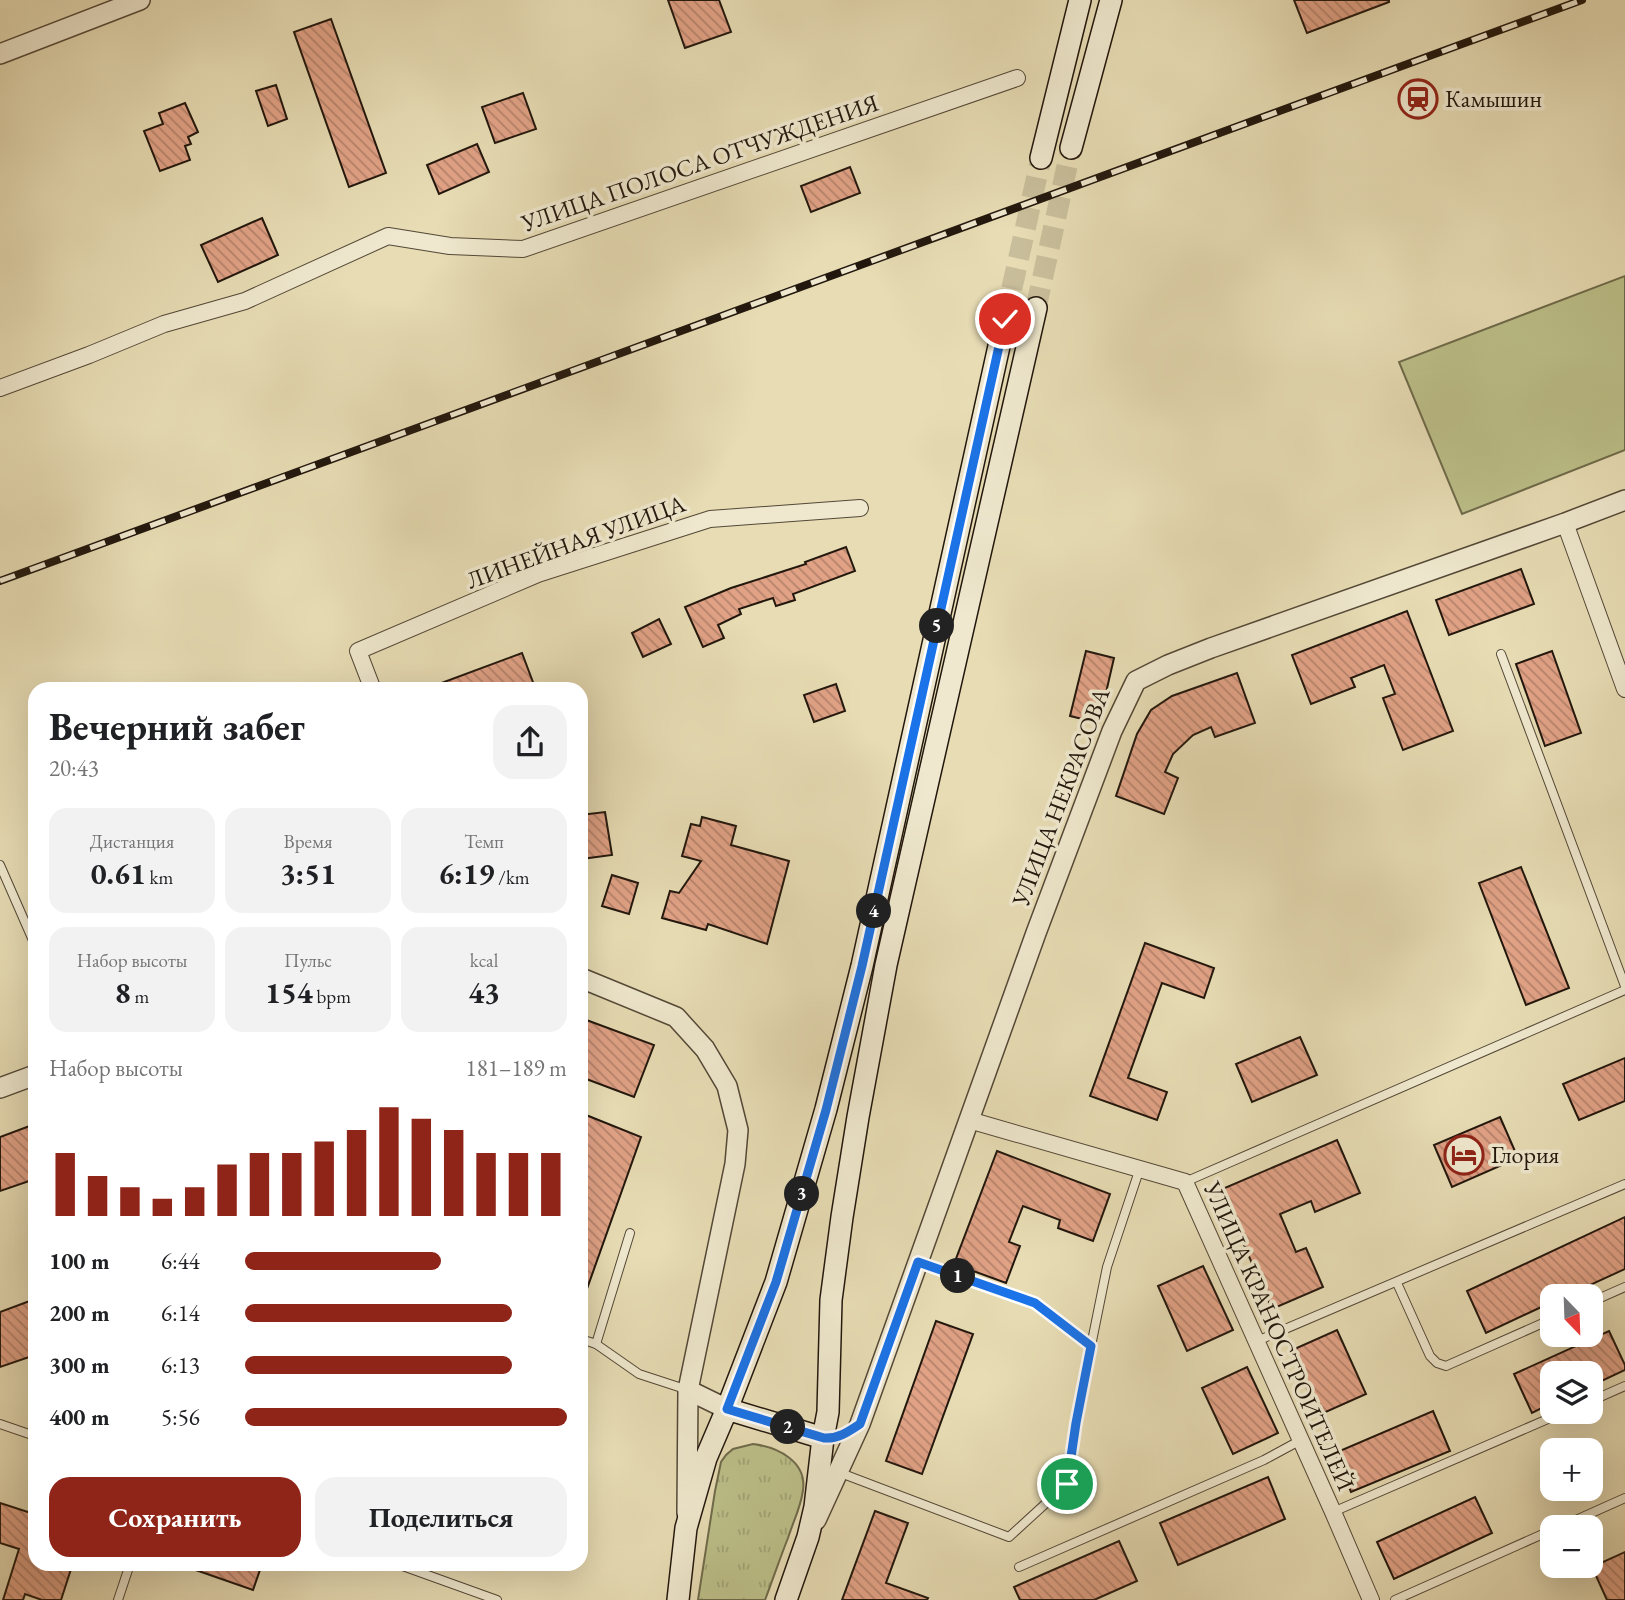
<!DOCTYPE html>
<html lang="ru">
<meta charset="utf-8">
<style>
:root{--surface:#fff;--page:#f2f2f2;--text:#202124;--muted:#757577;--accent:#8f2418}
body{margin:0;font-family:"EB Garamond",serif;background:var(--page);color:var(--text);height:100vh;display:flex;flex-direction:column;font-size:26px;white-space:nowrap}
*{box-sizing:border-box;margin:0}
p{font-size:23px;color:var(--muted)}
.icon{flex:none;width:38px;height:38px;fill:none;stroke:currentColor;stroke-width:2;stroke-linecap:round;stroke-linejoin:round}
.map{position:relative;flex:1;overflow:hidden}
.details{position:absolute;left:28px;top:682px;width:560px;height:889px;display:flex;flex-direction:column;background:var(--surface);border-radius:21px;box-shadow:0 7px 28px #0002}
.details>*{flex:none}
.needle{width:46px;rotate:157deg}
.controls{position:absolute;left:1540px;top:1284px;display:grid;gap:14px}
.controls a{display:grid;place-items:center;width:63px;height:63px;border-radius:14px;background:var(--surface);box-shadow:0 7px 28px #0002;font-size:35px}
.pin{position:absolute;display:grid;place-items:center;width:60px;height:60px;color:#fff;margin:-30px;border:4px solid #fff;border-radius:50%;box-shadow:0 2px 7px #0007}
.km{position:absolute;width:35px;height:35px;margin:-18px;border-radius:50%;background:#222;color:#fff;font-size:19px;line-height:35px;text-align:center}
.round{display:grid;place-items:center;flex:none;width:74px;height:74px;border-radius:21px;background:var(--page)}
.overview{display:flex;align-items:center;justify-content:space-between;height:119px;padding:0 21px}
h1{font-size:38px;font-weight:700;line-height:52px}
.stats{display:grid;grid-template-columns:repeat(3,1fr);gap:10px;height:119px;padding:7px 21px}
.stats div{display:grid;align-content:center;border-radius:18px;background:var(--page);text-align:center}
.stats b{font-size:30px;font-weight:700}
.stats small{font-size:19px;font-weight:400}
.stats p{font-size:19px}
.chart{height:196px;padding:14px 21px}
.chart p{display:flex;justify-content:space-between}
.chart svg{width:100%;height:126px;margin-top:7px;stroke:var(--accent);stroke-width:6}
.action{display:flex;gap:14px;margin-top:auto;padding:14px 21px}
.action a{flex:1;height:80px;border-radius:21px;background:var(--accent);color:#fff;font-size:28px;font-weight:700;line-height:80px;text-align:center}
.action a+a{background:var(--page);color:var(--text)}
ul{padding:0 21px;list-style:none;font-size:23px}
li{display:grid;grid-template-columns:112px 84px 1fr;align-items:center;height:52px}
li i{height:18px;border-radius:9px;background:var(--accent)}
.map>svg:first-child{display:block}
</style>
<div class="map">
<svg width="1625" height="1600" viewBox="0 0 1625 1600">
<defs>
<pattern id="grass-tufts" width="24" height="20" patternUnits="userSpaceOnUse" patternTransform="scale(1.75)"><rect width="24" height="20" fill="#bcbf89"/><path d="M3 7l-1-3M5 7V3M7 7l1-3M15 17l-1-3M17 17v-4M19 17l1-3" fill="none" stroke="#a1a375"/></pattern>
<pattern id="building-back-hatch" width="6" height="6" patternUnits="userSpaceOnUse" patternTransform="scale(1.75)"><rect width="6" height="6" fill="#e1a286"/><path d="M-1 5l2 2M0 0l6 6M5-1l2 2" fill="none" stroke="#b6836c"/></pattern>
</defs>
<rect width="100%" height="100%" fill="#e7dcb4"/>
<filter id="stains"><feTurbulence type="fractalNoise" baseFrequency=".00286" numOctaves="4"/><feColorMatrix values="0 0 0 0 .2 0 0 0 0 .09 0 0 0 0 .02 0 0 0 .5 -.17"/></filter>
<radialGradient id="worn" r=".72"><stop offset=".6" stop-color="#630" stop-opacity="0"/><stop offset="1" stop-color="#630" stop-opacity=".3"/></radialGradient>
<!-- grass -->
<path fill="url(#grass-tufts)" stroke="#6f6b4b" stroke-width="2" d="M753,1444C777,1447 807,1461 803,1490C801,1507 793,1522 788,1538C780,1558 773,1579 765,1600H698L715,1491L721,1462L726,1455L733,1449Z"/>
<!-- pitch -->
<polygon fill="#bcbf89" stroke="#6f6b4b" stroke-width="2" points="1625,276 1625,450 1462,514 1399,362"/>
<!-- building -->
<g fill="url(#building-back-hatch)" stroke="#22170d" stroke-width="2">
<polygon points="668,0 719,0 731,32 685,48"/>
<polygon points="1294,0 1389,0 1389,2 1307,33"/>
<polygon points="331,19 386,173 349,187 294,32"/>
<polygon points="276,85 287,119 268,126 256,91"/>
<polygon points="523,93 536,129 495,143 482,107"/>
<polygon points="185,103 198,132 188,137 191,144 185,146 190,160 160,171 144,131 163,124 159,113"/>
<polygon points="477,144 489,172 439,194 427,165"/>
<polygon points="850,167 860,193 811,212 801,186"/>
<polygon points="262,218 278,255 218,282 201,245"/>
<polygon points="846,547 855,571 793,594 795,600 776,606 773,598 739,609 741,614 718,625 724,638 703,647 685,607 731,588 806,564 805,562"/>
<polygon points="1521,569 1534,604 1449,635 1436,600"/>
<polygon points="1407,611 1453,731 1403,750 1383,698 1395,694 1384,665 1351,678 1355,687 1311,704 1292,655"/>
<polygon points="659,619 671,644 643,657 632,633"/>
<polygon points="1086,651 1114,658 1099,723 1070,716"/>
<polygon points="1552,651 1581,733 1545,746 1516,664"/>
<polygon points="522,653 534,685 520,690 428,690 428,688"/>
<polygon points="1237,673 1255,723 1215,737 1211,727 1193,735 1173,754 1165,772 1178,778 1164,814 1116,796 1137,734 1151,710 1172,696"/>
<polygon points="836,684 845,711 814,722 804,695"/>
<polygon points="605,812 612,855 581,859 581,815"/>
<polygon points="702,817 736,826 731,845 789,861 767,944 708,924 706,930 662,918 670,891 679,893 701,861 682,856 691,824 700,826"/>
<polygon points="1521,867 1569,988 1526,1005 1479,883"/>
<polygon points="612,875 638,883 629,914 602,906"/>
<polygon points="1145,943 1214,968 1204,998 1162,983 1128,1078 1167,1092 1157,1120 1090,1096"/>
<polygon points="581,1018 654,1045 634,1097 581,1077"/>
<polygon points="1300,1037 1317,1075 1252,1102 1236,1064"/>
<polygon points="1625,1058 1625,1101 1579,1120 1563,1084"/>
<polygon points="581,1113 641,1137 583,1300 581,1300"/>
<polygon points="1500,1117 1518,1158 1452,1187 1434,1145"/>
<polygon points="35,1124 35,1179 0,1191 0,1137"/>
<polygon points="1337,1140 1360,1193 1315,1212 1311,1201 1280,1214 1296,1252 1306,1248 1323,1287 1272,1309 1220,1190"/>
<polygon points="997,1151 1110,1194 1093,1241 1058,1228 1060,1220 1023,1206 1009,1242 1020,1246 1006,1283 954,1264"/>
<polygon points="1625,1217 1625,1269 1564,1297 1552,1297 1552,1302 1486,1333 1467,1291"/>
<polygon points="1203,1266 1233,1330 1187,1351 1158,1286"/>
<polygon points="35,1299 35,1355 0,1367 0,1312"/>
<polygon points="936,1321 973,1334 922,1474 886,1461"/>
<polygon points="1337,1330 1366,1394 1319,1415 1290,1351"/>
<polygon points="1609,1331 1625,1365 1625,1370 1591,1386 1591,1374 1552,1374 1552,1403 1532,1413 1514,1374"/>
<polygon points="1247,1367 1278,1433 1233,1454 1202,1388"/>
<polygon points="1433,1411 1450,1451 1351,1492 1335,1453"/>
<polygon points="1268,1477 1285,1519 1178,1565 1160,1523"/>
<polygon points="1475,1497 1492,1533 1394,1579 1377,1542"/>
<polygon points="0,1503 31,1513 32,1511 35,1511 35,1564 57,1564 71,1569 61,1600 42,1600 25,1594 23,1600 3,1600 19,1549 0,1543"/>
<polygon points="875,1511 908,1523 886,1583 928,1598 927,1600 842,1600"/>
<polygon points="1119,1541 1137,1581 1094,1600 1020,1600 1014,1587"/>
<polygon points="1625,1552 1625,1600 1607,1600 1592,1567"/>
<polygon points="187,1564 262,1564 253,1590 187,1567"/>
</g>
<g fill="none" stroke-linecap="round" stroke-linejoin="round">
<!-- secondary-tunnel -->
<g stroke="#c9be9b" stroke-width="21" stroke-dasharray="21 10" stroke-linecap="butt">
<polyline points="1036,308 1071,148"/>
<polyline points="1005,319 1041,158"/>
</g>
<!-- service casing -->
<g stroke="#534837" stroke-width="10">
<g id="service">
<polyline points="1501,654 1625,986"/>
<polyline points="0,865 35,945"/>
<polyline points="1185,1182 1625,990"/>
<polyline points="918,1262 1036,1303 1091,1346 1107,1267 1140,1168"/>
<polyline points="1397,1283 1430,1356 1437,1363 1446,1366 1552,1319"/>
<polyline points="1591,1302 1625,1287"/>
<polyline points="581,1339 596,1344 639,1374 688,1390"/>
<polyline points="1257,1341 1625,1184"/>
<polyline points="596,1344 630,1233"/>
<polyline points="1591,1401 1625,1386"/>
<polyline points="0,1424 35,1436"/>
<polyline points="838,1472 1009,1537 1067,1484 1076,1423 1091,1346"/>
<polyline points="1333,1512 1564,1412"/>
<polyline points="1558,1528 1625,1498"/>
<polyline points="397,1564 497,1600"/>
<polyline points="1019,1567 1264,1460 1301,1440"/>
<polyline points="118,1600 130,1564"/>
<polyline points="1395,1600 1552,1530"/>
</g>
</g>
<!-- minor casing -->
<g stroke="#534837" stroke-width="18">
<g id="minor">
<polyline points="0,388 89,355 164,324 245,301 388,236 450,246 523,249 1017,78"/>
<polyline points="1565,523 1625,689"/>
<polyline points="373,690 358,651 538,574 710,519 860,508"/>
<polyline points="969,1120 1185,1182 1333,1512 1371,1600"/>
</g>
</g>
<!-- tertiary casing -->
<g stroke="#534837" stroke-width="22">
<g id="tertiary">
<polyline points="0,54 140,0"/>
<polyline points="581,978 676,1017 705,1049 727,1086 738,1130 735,1164 688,1390 687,1513"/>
<polyline points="0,1088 35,1075"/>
<polyline points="688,1390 727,1409"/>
<polyline points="816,1520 860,1424 1036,933 1112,731 1136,681 1168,665 1211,648 1565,523 1625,500"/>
</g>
</g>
<!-- secondary casing -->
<g stroke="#22170d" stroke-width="24">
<g id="secondary">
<polyline points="1071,148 1111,0"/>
<polyline points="1041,158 1080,0"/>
<polyline points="727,1409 776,1282 826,1109 862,966 1005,319"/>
<polyline points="823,1438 828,1412 831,1300 842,1217 858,1117 886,965 1036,308"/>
<polyline points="678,1600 686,1528 706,1458 727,1409 823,1438 815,1507 808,1537 786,1600"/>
</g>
</g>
<!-- service -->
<use href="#service" stroke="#efe8ce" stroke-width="8"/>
<!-- minor -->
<use href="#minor" stroke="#efe8ce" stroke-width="16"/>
<!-- tertiary -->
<use href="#tertiary" stroke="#efe8ce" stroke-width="19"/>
<!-- secondary -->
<use href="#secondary" stroke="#efe8ce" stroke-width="21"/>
<!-- rail casing -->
<g stroke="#22170d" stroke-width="8">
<polyline id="rail" points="0,581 1582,0"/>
</g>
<!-- rail -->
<use href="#rail" stroke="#efe8ce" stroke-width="5" stroke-dasharray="16" stroke-linecap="butt"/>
</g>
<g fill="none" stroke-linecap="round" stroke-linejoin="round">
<!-- route casing -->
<g stroke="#fff" stroke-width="14">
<path id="route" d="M1005,319L862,966L826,1110L776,1282L727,1409L824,1438C838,1439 848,1432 860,1424L918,1262L1035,1303L1091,1346L1076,1423L1067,1484"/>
</g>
<!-- route -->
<use href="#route" stroke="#1a73e8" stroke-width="9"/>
</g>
<!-- icons -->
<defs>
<g id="station-ring" transform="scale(2.0125)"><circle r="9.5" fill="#efe8ce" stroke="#8f2418" stroke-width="1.5"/><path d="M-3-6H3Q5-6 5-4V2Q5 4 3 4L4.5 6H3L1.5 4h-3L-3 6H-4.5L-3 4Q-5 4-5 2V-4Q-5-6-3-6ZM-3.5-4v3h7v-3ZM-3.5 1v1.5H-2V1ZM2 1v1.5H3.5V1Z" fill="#8f2418"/></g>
<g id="hotel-ring" transform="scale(2.0125)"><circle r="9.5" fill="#efe8ce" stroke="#8f2418" stroke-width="1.5"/><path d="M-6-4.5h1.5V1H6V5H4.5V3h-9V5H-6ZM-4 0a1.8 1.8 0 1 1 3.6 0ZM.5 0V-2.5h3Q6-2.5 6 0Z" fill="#8f2418"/></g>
</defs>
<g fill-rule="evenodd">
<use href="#station-ring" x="1418" y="99"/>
<use href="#hotel-ring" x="1464" y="1155"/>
</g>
<g text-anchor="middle" stroke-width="7" stroke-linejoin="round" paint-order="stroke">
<!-- poi labels -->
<g font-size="24" fill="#22170d" stroke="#efe8ce" text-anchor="start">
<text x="1445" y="107">Камышин</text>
<text x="1491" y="1163">Глория</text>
</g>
<!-- street labels -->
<g font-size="24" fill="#22170d" stroke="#efe8ce">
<text transform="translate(700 163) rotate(-19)" y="8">УЛИЦА ПОЛОСА ОТЧУЖДЕНИЯ</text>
<text transform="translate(576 542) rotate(-20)" y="8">ЛИНЕЙНАЯ УЛИЦА</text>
<text transform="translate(1061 797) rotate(-69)" y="8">УЛИЦА НЕКРАСОВА</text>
<text transform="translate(1279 1336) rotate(66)" y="8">УЛИЦА КРАНОСТРОИТЕЛЕЙ</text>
</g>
</g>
<rect width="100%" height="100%" filter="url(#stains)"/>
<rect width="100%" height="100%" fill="url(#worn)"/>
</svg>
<div class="controls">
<a><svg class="needle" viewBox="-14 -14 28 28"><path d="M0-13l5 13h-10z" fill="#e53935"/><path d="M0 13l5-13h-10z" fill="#757577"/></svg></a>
<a><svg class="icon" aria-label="layers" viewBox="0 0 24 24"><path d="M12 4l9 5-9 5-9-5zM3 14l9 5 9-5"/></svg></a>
<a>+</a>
<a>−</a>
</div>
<div class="pin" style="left:1067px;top:1484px;background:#1e9e55"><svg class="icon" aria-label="arrive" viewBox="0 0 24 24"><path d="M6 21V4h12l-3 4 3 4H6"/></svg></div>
<div class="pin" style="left:1005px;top:319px;background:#d93025"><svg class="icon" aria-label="check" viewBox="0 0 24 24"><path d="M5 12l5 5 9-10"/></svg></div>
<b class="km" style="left:958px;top:1276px">1</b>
<b class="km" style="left:788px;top:1427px">2</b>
<b class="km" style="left:802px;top:1194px">3</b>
<b class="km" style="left:874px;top:911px">4</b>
<b class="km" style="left:937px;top:626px">5</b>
<section class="details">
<div class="overview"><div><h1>Вечерний забег</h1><p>20:43</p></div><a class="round"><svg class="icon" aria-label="share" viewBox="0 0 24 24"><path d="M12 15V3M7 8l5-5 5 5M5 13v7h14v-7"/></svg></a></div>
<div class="stats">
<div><p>Дистанция</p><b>0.61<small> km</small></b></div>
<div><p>Время</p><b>3:51</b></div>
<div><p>Темп</p><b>6:19<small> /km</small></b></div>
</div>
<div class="stats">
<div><p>Набор высоты</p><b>8<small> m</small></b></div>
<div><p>Пульс</p><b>154<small> bpm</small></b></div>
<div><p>kcal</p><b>43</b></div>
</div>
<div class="chart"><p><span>Набор высоты</span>181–189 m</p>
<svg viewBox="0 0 160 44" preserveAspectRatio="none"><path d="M5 44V22M15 44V30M25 44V34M35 44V38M45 44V34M55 44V26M65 44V22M75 44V22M85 44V18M95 44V14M105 44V6M115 44V10M125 44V14M135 44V22M145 44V22M155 44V22"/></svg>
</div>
<ul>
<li><b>100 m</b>6:44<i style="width:61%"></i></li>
<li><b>200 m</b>6:14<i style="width:83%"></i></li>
<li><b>300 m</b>6:13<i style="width:83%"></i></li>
<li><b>400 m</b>5:56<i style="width:100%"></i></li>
</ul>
<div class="action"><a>Сохранить</a><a>Поделиться</a></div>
</section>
</div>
